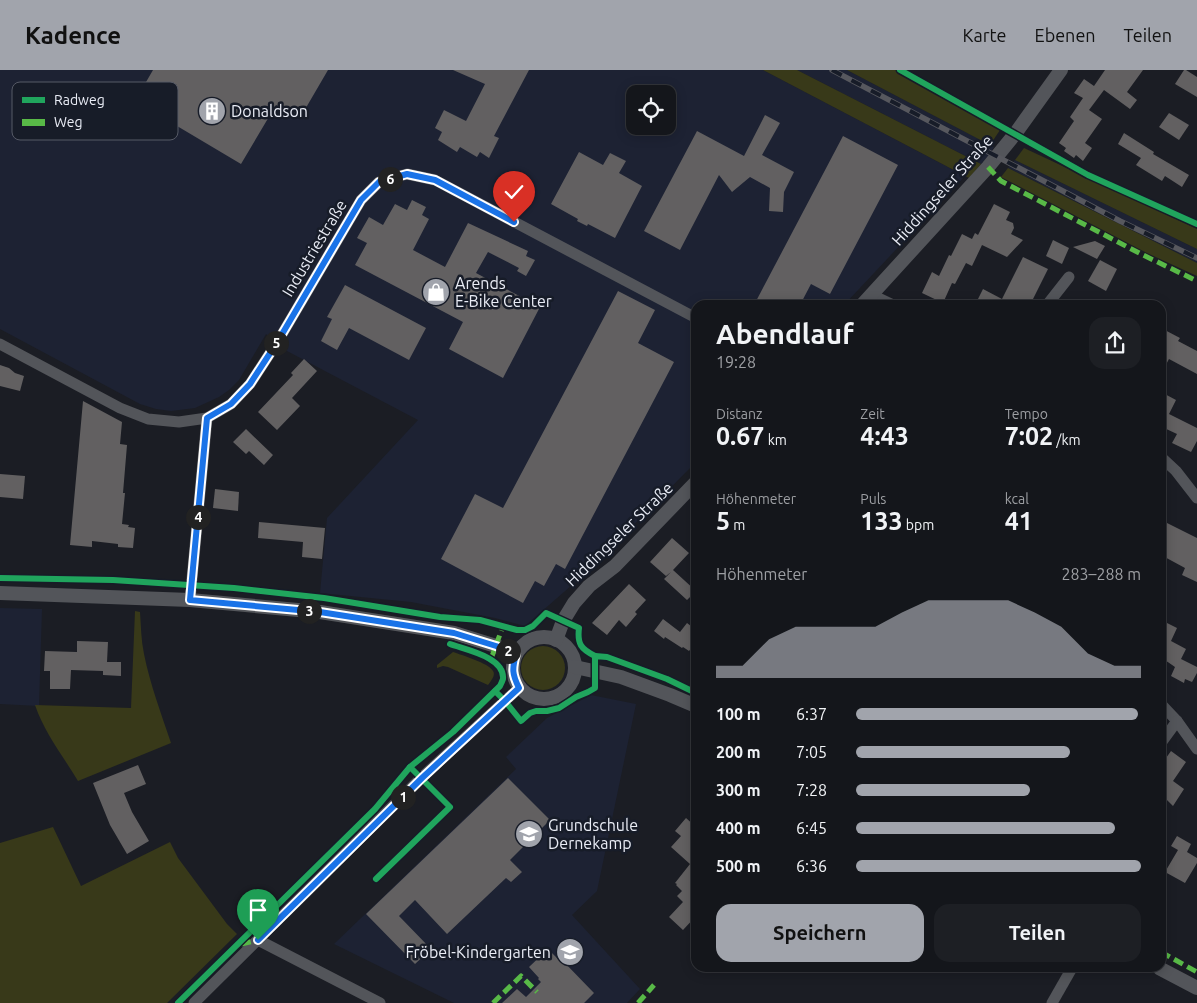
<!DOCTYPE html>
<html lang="de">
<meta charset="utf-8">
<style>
:root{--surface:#14161b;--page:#1d1f24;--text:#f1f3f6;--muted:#9d9fa3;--line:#33353a;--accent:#a1a4ac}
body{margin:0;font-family:Ubuntu,sans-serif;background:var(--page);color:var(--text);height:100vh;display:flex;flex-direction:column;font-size:19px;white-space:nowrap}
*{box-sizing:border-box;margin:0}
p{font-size:16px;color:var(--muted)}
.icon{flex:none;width:28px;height:28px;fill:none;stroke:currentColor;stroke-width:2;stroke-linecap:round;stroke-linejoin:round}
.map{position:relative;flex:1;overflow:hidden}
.side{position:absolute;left:691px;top:230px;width:475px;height:672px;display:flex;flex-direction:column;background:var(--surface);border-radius:15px;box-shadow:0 2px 12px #0003,0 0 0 1px var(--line)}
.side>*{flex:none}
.controls{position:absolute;left:626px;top:15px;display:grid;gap:10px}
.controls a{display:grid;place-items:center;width:50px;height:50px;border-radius:10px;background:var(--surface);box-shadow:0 2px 12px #0003,0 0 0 1px var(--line);font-size:25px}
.pin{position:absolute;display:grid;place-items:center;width:42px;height:42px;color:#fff;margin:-51px -21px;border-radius:50% 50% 50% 0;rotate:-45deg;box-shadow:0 0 5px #0007}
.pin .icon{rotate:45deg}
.km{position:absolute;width:25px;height:25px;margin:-12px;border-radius:50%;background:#222;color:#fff;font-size:14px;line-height:25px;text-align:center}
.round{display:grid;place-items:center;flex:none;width:52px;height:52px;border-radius:15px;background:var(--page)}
.head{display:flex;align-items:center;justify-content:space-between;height:85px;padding:0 25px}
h1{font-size:28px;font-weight:700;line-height:38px}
.figures{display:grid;grid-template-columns:repeat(3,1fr);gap:8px;height:85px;padding:5px 25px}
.figures div{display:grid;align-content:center}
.figures b{font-size:25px;font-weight:700}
.figures small{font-size:14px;font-weight:400}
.figures p{font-size:14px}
.chart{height:140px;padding:10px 25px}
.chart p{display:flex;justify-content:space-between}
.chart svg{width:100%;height:90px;margin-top:5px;fill:var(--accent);opacity:.7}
.button{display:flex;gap:10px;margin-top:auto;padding:10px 25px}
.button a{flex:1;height:58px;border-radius:15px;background:var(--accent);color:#111;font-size:20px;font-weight:700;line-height:58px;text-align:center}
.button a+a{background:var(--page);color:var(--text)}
ul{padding:0 25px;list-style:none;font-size:16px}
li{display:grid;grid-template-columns:80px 60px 1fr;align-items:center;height:38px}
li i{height:12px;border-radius:6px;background:var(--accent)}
header{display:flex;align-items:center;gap:30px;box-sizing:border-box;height:70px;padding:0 25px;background:var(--accent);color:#111}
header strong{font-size:24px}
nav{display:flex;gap:28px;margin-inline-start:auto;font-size:18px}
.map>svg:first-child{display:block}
</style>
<header>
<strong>Kadence</strong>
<nav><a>Karte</a><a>Ebenen</a><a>Teilen</a></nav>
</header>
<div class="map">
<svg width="1197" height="933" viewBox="0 0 1197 933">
<rect width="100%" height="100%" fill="#1b1d24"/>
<!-- built -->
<g fill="#1d2233" fill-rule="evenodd">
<path d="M0,0H763L965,106L844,235H696V392L588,501L525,556L495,548L411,532L320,523L327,448L418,350L287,281L266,264L239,310L229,320L219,327L195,338L171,341L156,339L140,334L0,259ZM635,24H668V56H635Z"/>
<polygon points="797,0 847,0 994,77 989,85 981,94"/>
<polygon points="1015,90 1197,179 1197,193 1008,98"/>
<polygon points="0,538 42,539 39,636 0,634"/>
<polygon points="591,625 636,634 597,821 572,845 640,919 627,933 454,933 334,874 516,699 506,687 547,648"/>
</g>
<!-- green -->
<g fill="#383919">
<polygon points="763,0 797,0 981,94 969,108"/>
<polygon points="847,0 900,0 1002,57 990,75"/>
<polygon points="1024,78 1197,159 1197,179 1015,90"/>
<polygon points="1008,98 1197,193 1197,206 1147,183 1001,107"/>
<path d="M135,541L140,542C141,556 141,570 144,584C150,614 161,643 171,673L78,711C63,686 44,662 35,635L131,638Z"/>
<circle cx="543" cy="598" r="22"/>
<path d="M453,582C461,585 489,593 493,601C496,605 491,611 488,615L448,597L443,596L437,598V595Z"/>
<polygon points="53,757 81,816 170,772 178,788 227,854 237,864 167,933 0,933 0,773"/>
</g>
<!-- building -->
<g fill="#626061">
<polygon points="153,0 328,0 300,48 276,35 241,94 135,31"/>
<polygon points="453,0 529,0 494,66 499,68 489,88 480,82 477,87 460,77 457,82 438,70 442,62 435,58 444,40 466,51 485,14"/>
<polygon points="1105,0 1143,0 1127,22 1137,30 1130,39 1104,20 1089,40 1102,49 1085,73 1092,78 1083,91 1076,85 1074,88 1064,81 1066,78 1059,73 1074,51 1070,47 1083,28 1074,23 1084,9 1094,16"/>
<polygon points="1184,0 1186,0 1197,7 1197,27 1175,14"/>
<polygon points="1169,43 1189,55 1179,70 1159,57"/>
<polygon points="765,45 780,53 762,85 794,102 784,122 783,142 769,141 770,118 750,107 732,122 719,105 680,180 644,161 697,61 744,86"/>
<polygon points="1124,63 1154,82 1153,84 1189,105 1182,117 1165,106 1162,111 1136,95 1141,88 1118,74"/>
<polygon points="843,66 898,95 830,224 811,214 800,235 754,235"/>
<polygon points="579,82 603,95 610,83 626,91 619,103 642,116 615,168 588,154 587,156 577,151 578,149 551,134"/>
<polygon points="412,130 426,137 422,145 429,149 413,180 445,197 468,153 528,181 526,186 535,190 526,206 517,201 519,198 488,182 476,203 540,237 503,308 449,279 463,252 355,195 367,173 357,168 369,147 383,155 395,134 407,140"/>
<polygon points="994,134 1010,142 1006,150 1013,153 1014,158 1011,164 1023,170 1007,187 982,175 972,196 966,193 955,214 952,213 943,233 922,223 932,202 939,206 949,185 951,186 962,164 972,169 975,163 978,165"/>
<polygon points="1053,170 1069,178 1062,194 1046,186"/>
<polygon points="1095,171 1105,176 1097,189 1073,177"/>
<polygon points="1023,187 1048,199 1030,235 975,235 983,219 1002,229"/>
<polygon points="1100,190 1117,199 1106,221 1088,211"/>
<polygon points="345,215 426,258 409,290 349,258 337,280 321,271 332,249 327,247"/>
<polygon points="618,221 655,240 638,273 674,292 565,499 556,494 544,516 535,511 523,533 441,489 475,424 503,438"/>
<polygon points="1161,258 1180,268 1178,271 1197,281 1197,304 1169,289 1161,304"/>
<polygon points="304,289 317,301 292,328 300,336 277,360 258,342 293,305 291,303"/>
<polygon points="0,295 9,298 15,303 24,306 20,321 0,316"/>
<polygon points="1161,322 1176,330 1169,344 1197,358 1197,371 1191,382 1172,373 1177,364 1162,357 1161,359"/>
<polygon points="83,331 122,352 120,374 127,375 123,423 125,423 122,454 129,455 128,457 135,458 133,478 118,477 118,474 92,471 92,477 70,475"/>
<polygon points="246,359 273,385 264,395 249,381 246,384 233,372"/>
<polygon points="0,404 25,406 23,429 0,427"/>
<polygon points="215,419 239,422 238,441 213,438"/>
<polygon points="1161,450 1197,468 1197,512 1182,505 1185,498 1161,485"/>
<polygon points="259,452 325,458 322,489 302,487 303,472 258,468"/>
<polygon points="672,468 689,483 673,500 696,521 687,530 664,509 671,502 666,506 650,492"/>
<polygon points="629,514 646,530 635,542 637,544 626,557 619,550 607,565 592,553"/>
<polygon points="663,549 680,562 687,553 696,560 696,572 689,581 683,577 682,578 665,567 664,569 654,561"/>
<polygon points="1161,550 1177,558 1171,571 1186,579 1181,589 1197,597 1197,603 1192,612 1185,609 1184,613 1171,606 1175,597 1162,588 1161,590"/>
<polygon points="77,571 108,572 107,592 121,592 121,606 103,605 103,601 71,600 70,619 50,619 50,601 44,601 45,581 77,582"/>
<polygon points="1171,681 1186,692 1173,711 1184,719 1173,736 1163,726 1161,729 1161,695"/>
<polygon points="138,695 146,714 124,723 132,742 149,771 127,784 110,755 93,713"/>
<polygon points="508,708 550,750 510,790 522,802 511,812 506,808 447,864 415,830 399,846 431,879 415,894 366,844"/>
<polygon points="686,748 696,757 696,846 683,860 669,847 683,832 677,826 682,821 676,815 677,814 675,813 690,794 671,777 681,766 675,761"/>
<polygon points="1177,766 1191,774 1187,782 1197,788 1197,793 1185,813 1165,802 1178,780 1171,776"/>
<polygon points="548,879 561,892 562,890 594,923 584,933 502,933 517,919 526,927 541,912 538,909 539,908 529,897"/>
</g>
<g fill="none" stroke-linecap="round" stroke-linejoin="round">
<!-- minor -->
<g stroke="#53555a" stroke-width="11">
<polyline points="872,225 893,235"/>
<polyline points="1047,235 1069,207"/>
<polyline points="0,274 120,338 148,349 179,352 207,348 231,334 250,314 278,271 361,130 379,112 407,104 435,110 696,248"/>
<polyline points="1161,387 1176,401 1197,428"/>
<polyline points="190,530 207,348"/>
<polyline points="1161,634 1177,651 1197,679"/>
<polyline points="1161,673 1177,651"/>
<polyline points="258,870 380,933"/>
<polyline points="194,933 421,708 519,618"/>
<polyline points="1052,933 1072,898"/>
</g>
<!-- tertiary -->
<g stroke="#53555a" stroke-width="14">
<polyline points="862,235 988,97 1015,64 1061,0"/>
<polyline points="0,523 190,530 320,542 454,563 496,576 516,584"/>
<circle cx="544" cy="598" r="31"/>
<polyline points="556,570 563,551 574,533 589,516 615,496 696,412"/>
<polyline points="575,597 621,607 670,625 696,636"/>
<polyline points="1159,898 1197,918"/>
</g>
<!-- rail casing -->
<g stroke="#57585e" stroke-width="5.5">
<polyline id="rail" points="832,0 1120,151 1197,188"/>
</g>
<!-- rail -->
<use href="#rail" stroke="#171c28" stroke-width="4" stroke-dasharray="11" stroke-linecap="butt"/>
<!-- quiet -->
<g stroke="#58b947" stroke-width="5" stroke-dasharray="10 5" stroke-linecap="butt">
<polyline points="988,97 1001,111 1143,185 1197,211"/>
<polyline points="491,589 503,556"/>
<polyline points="241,874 258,870"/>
<polyline points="1161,882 1197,902"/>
<polyline points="493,933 521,906 537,922"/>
<polyline points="638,933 654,915"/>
</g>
<!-- cycleway casing -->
<g stroke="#171c28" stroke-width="9">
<g id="cycleway">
<polyline points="900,0 1088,105 1197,154"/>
<path d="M0,508L113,510L234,518L324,528L440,547L480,550L517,560H525L533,556L546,543L579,558C577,574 581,579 595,586"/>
<polyline points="495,621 505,631 521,651 530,643 536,641 547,641 559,638 576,627 588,622 595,618 595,586 607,587 667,609 696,623"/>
<polyline points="376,809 450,737 410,697"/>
<path d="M178,933L375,739L410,697L453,662L500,616C501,614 502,612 503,609C505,587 466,580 450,574"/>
</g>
</g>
<!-- cycleway -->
<use href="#cycleway" stroke="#20a55d" stroke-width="6"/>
</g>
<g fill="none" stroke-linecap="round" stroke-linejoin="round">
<!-- route casing -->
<g stroke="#fff" stroke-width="10">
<path id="route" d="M258,870L422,708L519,618C512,604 512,599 516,584L496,576L454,563L320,542L190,530L207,348L231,334L250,314L278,271L361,130L379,112L407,104L435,110L514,152"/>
</g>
<!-- route -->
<use href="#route" stroke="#1a73e8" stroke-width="6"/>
</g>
<!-- icons -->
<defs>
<g id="building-disc" transform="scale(1.4375)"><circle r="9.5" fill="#a1a4ac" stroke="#171c28"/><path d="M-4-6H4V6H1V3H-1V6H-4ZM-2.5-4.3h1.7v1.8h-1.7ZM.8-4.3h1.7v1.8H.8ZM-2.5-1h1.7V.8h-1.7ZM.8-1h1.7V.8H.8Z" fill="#fff"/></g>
<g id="shop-disc" transform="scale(1.4375)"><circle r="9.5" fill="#a1a4ac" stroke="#171c28"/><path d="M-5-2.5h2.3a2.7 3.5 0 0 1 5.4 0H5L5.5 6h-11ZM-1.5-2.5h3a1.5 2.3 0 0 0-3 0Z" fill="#fff"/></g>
<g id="school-disc" transform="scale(1.4375)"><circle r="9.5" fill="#a1a4ac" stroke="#171c28"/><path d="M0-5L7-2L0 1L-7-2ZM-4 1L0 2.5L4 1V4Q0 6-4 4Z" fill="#fff"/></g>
</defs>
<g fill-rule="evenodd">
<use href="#building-disc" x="212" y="41"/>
<use href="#shop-disc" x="436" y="222"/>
<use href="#school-disc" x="529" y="764"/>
<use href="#school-disc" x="570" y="882"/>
</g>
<g text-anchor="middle" stroke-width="5" stroke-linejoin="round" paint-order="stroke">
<!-- poi labels -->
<g font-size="16" fill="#e9ecf5" stroke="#171c28" text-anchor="start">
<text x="231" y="47">Donaldson</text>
<text x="455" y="219">Arends<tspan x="455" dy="18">E-Bike Center</tspan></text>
<text x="548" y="761">Grundschule<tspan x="548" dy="18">Dernekamp</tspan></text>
<text x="551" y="888" text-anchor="end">Fröbel-Kindergarten</text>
</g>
<!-- street labels -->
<g font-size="16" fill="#e9ecf5" stroke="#171c28">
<text transform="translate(942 120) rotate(-48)" y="6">Hiddingseler Straße</text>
<text transform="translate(314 178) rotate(-59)" y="6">Industriestraße</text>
<text transform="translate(619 464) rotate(-44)" y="6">Hiddingseler Straße</text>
</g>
</g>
<!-- legend -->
<rect x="12" y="12" width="166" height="58" rx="8" fill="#171c28" stroke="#565a66" stroke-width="1"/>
<rect x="22" y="27" width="23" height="6" fill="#20a55d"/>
<rect x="22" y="49" width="23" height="7" fill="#58b947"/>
<g font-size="14" fill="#e9ecf5">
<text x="54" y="35">Radweg</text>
<text x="54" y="57">Weg</text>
</g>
</svg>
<div class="controls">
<a><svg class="icon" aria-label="locate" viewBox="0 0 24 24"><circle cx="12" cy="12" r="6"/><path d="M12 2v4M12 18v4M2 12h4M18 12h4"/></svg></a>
</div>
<div class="pin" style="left:258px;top:870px;background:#1e9e55"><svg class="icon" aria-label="arrive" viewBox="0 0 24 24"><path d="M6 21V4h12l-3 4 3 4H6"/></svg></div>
<div class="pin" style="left:514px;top:152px;background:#d93025"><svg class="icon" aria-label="check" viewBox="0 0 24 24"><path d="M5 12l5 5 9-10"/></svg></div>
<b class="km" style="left:403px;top:727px">1</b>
<b class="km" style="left:508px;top:581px">2</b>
<b class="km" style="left:309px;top:541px">3</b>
<b class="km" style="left:198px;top:447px">4</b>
<b class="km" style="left:276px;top:273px">5</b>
<b class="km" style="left:390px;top:109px">6</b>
<section class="side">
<div class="head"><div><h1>Abendlauf</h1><p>19:28</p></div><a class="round"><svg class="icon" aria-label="share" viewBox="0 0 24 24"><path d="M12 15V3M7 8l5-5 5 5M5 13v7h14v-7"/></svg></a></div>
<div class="figures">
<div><p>Distanz</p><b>0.67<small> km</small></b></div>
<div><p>Zeit</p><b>4:43</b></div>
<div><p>Tempo</p><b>7:02<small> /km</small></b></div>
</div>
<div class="figures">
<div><p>Höhenmeter</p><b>5<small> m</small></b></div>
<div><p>Puls</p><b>133<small> bpm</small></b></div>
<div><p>kcal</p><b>41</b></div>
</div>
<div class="chart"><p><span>Höhenmeter</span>283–288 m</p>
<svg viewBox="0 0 160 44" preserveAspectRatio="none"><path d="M0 44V38L10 38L20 25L30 19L40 19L50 19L60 19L70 12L80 6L90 6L100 6L110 6L120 12L130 19L140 32L150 38L160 38V44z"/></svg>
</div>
<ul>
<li><b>100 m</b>6:37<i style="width:99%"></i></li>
<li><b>200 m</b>7:05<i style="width:75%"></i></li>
<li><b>300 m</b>7:28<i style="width:61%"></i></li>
<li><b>400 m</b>6:45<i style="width:91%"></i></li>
<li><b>500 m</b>6:36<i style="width:100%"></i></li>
</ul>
<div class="button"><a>Speichern</a><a>Teilen</a></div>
</section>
</div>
